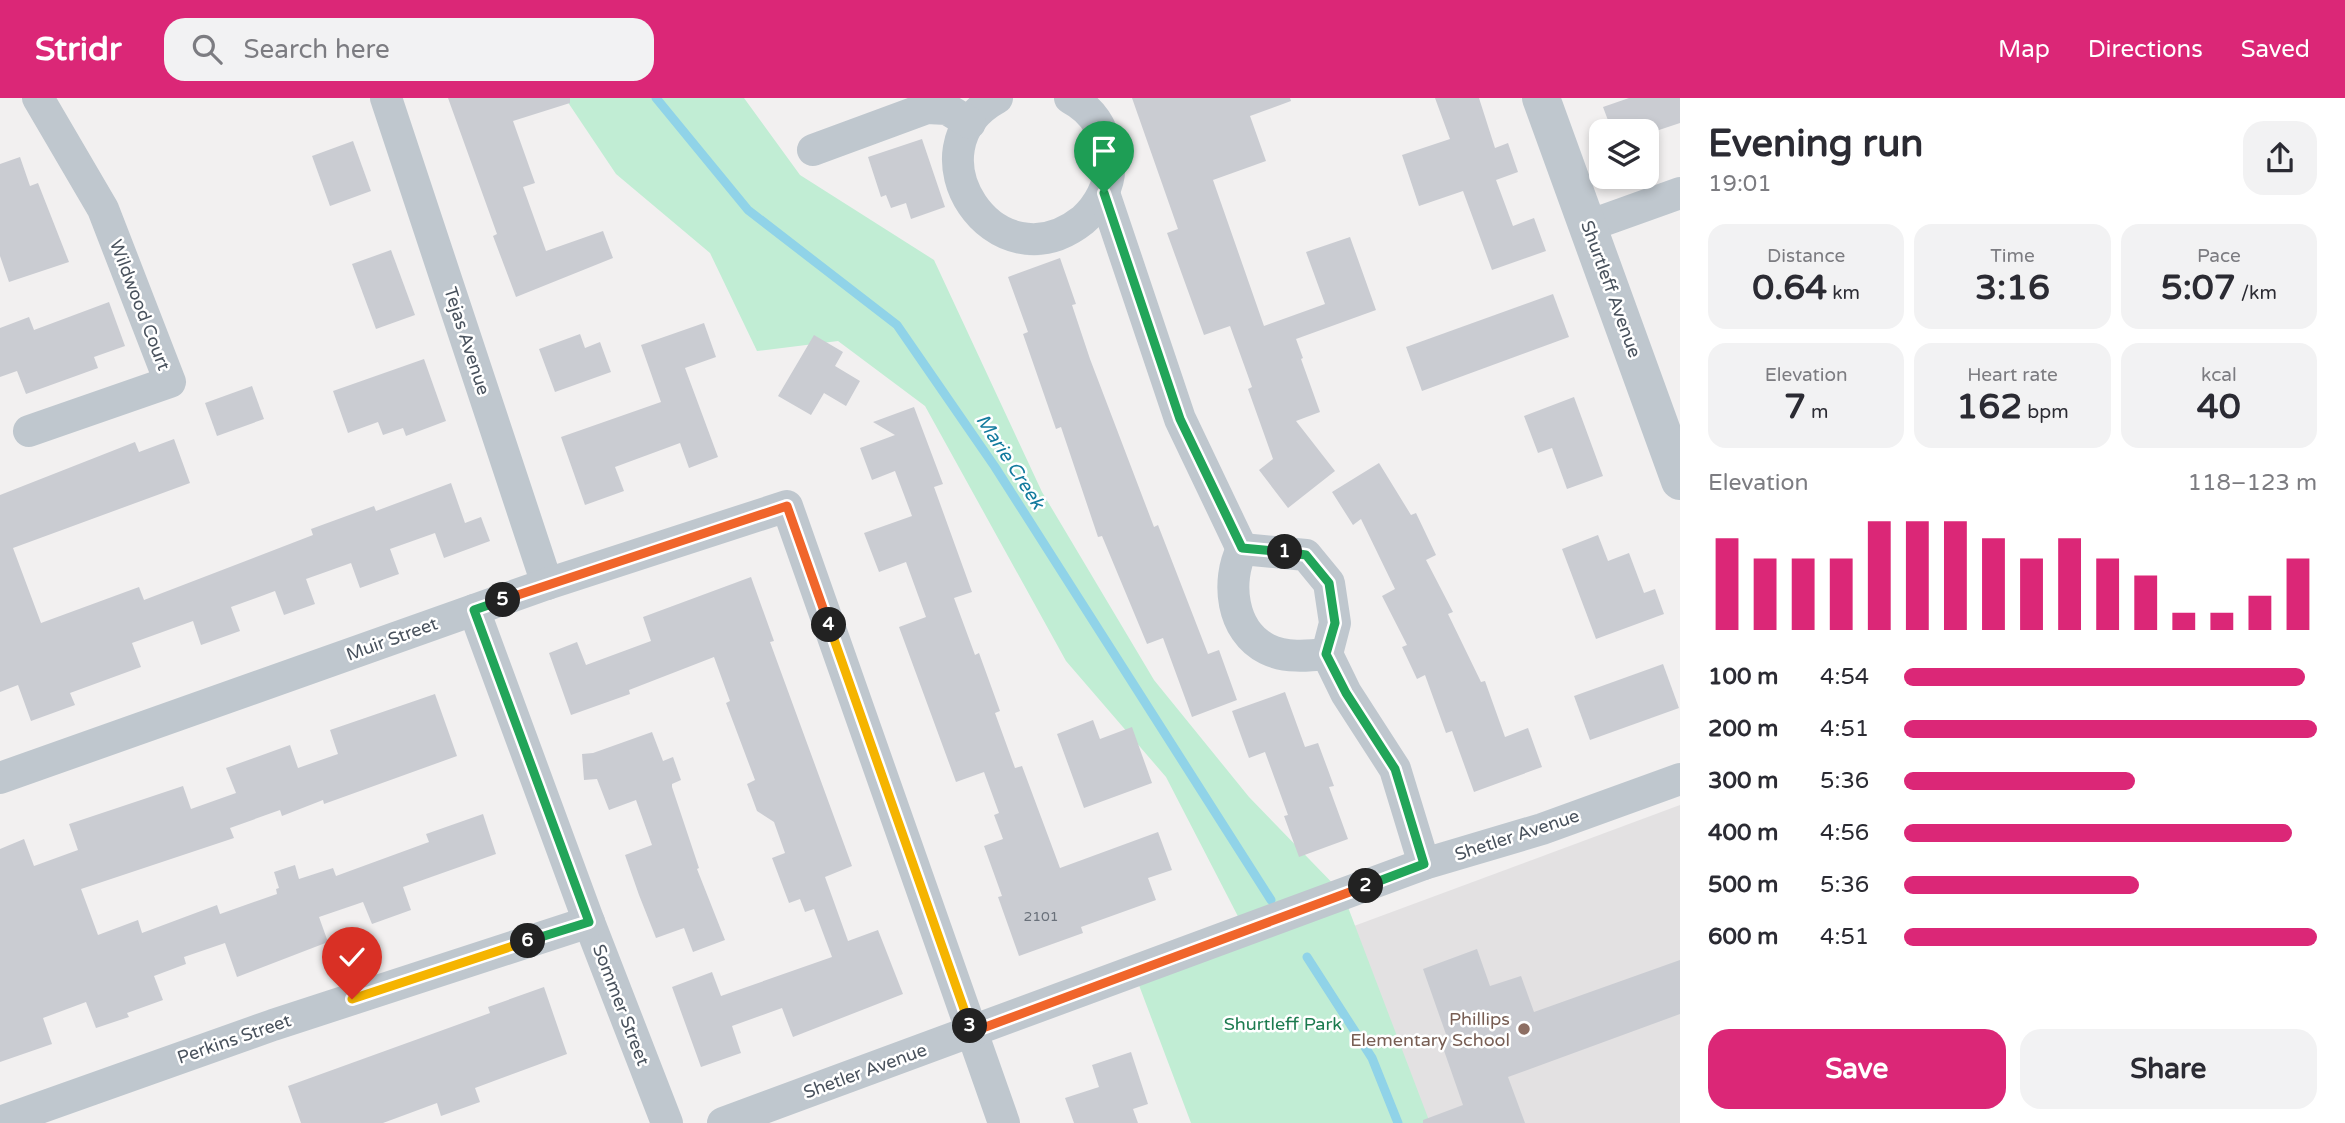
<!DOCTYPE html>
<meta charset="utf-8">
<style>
:root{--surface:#fff;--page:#f2f2f3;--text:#2b2b33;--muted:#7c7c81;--accent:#db2777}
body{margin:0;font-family:"Varela Round",sans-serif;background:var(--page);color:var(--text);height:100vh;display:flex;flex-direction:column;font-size:26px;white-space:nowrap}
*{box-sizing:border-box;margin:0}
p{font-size:23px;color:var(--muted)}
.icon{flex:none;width:38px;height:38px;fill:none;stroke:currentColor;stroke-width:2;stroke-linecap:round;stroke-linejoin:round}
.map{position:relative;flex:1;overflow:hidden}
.sheet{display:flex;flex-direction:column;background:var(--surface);width:665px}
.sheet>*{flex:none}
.fabs{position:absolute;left:1589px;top:21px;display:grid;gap:14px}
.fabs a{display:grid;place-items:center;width:70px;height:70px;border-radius:14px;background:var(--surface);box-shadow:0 4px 10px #0003;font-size:35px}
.pin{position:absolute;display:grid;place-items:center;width:60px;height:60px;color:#fff;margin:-72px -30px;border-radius:50% 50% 50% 0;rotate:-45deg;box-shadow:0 0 7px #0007}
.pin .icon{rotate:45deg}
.km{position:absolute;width:35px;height:35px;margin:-18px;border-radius:50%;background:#222;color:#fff;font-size:19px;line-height:35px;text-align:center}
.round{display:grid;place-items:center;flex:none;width:74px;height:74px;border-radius:21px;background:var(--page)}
.overview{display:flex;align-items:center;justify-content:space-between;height:119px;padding:0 28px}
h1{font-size:38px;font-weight:800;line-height:52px}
.metrics{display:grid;grid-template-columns:repeat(3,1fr);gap:10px;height:119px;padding:7px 28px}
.metrics div{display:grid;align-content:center;border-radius:18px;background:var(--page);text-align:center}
.metrics b{font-size:35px;font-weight:800}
.metrics small{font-size:19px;font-weight:400}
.metrics p{font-size:19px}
.chart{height:196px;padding:14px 28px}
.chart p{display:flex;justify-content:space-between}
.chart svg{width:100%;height:126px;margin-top:7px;stroke:var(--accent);stroke-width:6}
.primary-button{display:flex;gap:14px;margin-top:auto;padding:14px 28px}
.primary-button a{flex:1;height:80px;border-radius:21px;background:var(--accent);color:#fff;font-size:28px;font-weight:800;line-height:80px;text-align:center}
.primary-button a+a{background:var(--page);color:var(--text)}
ul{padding:0 28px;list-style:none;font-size:23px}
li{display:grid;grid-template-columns:112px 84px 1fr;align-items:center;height:52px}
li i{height:18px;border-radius:9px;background:var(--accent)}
header{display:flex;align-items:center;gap:42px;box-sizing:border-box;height:98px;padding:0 35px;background:var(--accent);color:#fff}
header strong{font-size:33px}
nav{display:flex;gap:38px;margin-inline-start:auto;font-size:24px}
.search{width:490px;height:63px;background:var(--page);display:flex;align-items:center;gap:18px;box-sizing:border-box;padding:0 24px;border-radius:21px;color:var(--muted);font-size:26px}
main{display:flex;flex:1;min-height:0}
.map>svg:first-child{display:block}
</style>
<header>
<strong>Stridr</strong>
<div class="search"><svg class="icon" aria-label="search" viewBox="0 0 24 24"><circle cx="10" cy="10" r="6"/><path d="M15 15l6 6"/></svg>Search here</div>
<nav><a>Map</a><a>Directions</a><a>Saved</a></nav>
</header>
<main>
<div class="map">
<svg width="1680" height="1025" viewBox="0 0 1680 1025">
<rect width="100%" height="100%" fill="#f2f0f0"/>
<!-- education -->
<polygon fill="#e3e1e2" points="1680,707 1680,1025 1407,1025 1327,838"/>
<!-- green -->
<polygon fill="#c1edd4" points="565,0 744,0 800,77 934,162 1042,394 1154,582 1249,699 1343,796 1430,1025 1191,1025 1134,874 1245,832 1166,679 1066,563 925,308 838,243 757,253 710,155 616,76"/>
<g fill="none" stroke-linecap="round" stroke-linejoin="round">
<!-- stream -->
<g stroke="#90d3e8" stroke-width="9">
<polyline points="656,0 748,112 897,227 995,369 1271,802"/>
<polyline points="1307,859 1372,960 1398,1025"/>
</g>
</g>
<!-- building -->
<g fill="#caccd2">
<polygon points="448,0 570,0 570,5 513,23 535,85 523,89 546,153 603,133 613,160 516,199 493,138 497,136"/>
<polygon points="1132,0 1290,0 1291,3 1250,18 1266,63 1213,82 1264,228 1325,206 1306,154 1350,139 1376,212 1296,241 1303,260 1301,261 1320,314 1296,323 1335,373 1288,410 1259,372 1273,361 1248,291 1252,289 1230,228 1204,237 1167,135 1178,131"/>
<polygon points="1435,0 1479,0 1495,50 1508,45 1518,74 1496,82 1513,128 1534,120 1546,153 1492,172 1463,93 1419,108 1402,57 1450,41"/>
<polygon points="1629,0 1680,0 1680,25 1656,33 1612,33 1603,9"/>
<polygon points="922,41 945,109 911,121 906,105 891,110 886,97 881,99 868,59"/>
<polygon points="353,43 371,93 330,108 312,58"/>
<polygon points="20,59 30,88 38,85 69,164 9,184 0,158 0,66"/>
<polygon points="391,152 415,217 376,231 352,166"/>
<polygon points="1060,160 1076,206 1072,207 1090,261 1154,429 1158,427 1208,556 1219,552 1237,602 1192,619 1163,540 1147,546 1102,438 1098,439 1061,329 1056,331 1023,236 1028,234 1008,179"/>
<polygon points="1553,196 1569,239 1422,293 1406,249"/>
<polygon points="109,204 125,248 94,259 98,270 26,296 17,273 0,279 0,230 29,219 34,232"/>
<polygon points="704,225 716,259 685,270 718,359 689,370 680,345 615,369 624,393 585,407 561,339 661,304 641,247"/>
<polygon points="580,236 585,250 600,244 611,274 555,294 539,251"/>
<polygon points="814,237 843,254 835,268 860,283 846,308 824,295 811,317 778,298"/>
<polygon points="424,261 446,323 406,338 403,330 383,337 378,324 348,335 333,293"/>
<polygon points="252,288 264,321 217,338 205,305"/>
<polygon points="1574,299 1603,378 1567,391 1552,350 1538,355 1524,318"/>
<polygon points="914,309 943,386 934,389 972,494 954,500 975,557 979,555 1000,613 995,615 1015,670 1022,668 1060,770 1158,734 1172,772 1148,780 1156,802 1081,829 1083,835 1019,858 998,799 1002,798 984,748 1003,741 994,717 999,715 984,674 956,684 899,529 926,519 906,464 879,474 864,435 912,418 895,373 872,382 860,350 895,337 873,324"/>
<polygon points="174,341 190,385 13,450 41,525 139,489 144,502 313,437 311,431 374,408 376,413 451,385 465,425 481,419 490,443 444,460 435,435 390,451 399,476 360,490 351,465 306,481 315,506 284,517 275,493 231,509 240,533 201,547 193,523 132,545 141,569 70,595 75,607 31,623 18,587 0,594 0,397 135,344 139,354"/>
<polygon points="1379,365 1411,417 1416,415 1436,457 1426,462 1453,514 1448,516 1481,584 1485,583 1505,639 1528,630 1542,669 1474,694 1452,633 1446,635 1425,577 1417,581 1402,549 1407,547 1382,498 1395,491 1361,421 1353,427 1332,394"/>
<polygon points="1598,437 1608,463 1629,455 1644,495 1655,491 1664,516 1596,541 1562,451"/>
<polygon points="751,479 774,543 770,544 852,768 825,779 848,843 878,832 903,896 793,939 782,910 732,928 741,955 701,969 672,889 712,874 721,898 832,859 814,811 805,814 800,801 789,805 772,760 785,755 774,724 757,713 747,686 755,682 726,605 730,603 714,559 629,592 630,596 571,617 549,555 577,544 586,567 651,543 643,519"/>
<polygon points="1663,566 1679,610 1590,642 1574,598"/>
<polygon points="1285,594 1305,649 1318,645 1334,688 1329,689 1348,741 1299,759 1284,718 1288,717 1265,654 1249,660 1232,613"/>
<polygon points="435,596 457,658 324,706 323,702 282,718 280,712 230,730 234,740 81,791 98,837 138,822 142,835 217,807 220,816 277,796 276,791 279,790 274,774 295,767 299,781 333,770 336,778 429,744 426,736 483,716 496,756 403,789 411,812 372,826 363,804 319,819 328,844 237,879 225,845 184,859 186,866 154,878 163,902 127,915 129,919 96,930 86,904 43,920 52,946 0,964 0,751 24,741 34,768 78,752 69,726 183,688 191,711 236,695 226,670 290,647 298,670 338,656 330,632"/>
<polygon points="1093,622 1100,641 1132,629 1152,685 1084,710 1057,636"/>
<polygon points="652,634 663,663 673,659 681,682 672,686 672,689 699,770 697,771 725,842 693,854 684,830 656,840 639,797 625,757 652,747 636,702 609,712 597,681 584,682 582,656 593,655"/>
<polygon points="1477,851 1490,888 1521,878 1534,914 1680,862 1680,916 1508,979 1525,1025 1423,1025 1423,1022 1463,1007 1441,944 1448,942 1423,871"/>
<polygon points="544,889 567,956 475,990 480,1004 441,1018 437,1005 383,1025 301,1025 288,988 490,915 488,909"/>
<polygon points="1131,954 1148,1006 1133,1011 1138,1025 1074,1025 1065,1000 1099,989 1092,967"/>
</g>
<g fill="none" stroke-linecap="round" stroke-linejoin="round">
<!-- minor -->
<g stroke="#bfc7ce" stroke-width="32">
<polyline points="386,0 547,486"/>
<path d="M997,0C904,51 995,192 1083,122C1098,109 1111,86 1109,66C1107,37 1097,14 1070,0"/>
<polyline points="813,52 927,10 947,11 970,25"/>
<polyline points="1104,95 1180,321 1242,451"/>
<polyline points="1588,128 1680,95"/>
<polyline points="29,333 170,284 103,111 38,0"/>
<polyline points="1242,451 1306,457 1329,485 1335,525 1327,556 1346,595 1395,671 1424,766"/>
<path d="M1242,451C1226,483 1231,533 1267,551C1285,560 1307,558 1327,556"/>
<polyline points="474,512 589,824 667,1025"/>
<polyline points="0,680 547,486 787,408 1004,1025"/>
<polyline points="0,1024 273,927 589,824"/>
<polyline points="723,1025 1424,766 1542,731 1680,681"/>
</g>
<!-- tertiary -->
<polyline stroke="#bfc7ce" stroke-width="38" points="1541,0 1680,383"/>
</g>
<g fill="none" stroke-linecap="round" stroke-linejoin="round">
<!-- split-1 casing -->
<g stroke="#fff" stroke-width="14">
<polyline id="split-1" points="1104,95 1180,321 1242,450 1285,454"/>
</g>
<!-- split-2 casing -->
<g stroke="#fff" stroke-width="14">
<polyline id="split-2" points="1285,454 1306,457 1329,485 1335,525 1326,556 1346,595 1395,671 1424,766 1366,788"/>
</g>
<!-- split-3 casing -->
<g stroke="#fff" stroke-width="14">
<polyline id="split-3" points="970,928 972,934 1366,788"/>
</g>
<!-- split-4 casing -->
<g stroke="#fff" stroke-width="14">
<polyline id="split-4" points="829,527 970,928"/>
</g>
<!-- split-5 casing -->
<g stroke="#fff" stroke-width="14">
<polyline id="split-5" points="503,502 787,408 829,527"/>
</g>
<!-- split-6 casing -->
<g stroke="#fff" stroke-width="14">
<polyline id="split-6" points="503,502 474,512 589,824 528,843"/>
</g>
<!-- split-7 casing -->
<g stroke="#fff" stroke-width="14">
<polyline id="split-7" points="352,901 528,843"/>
</g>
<!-- split-1 -->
<use href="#split-1" stroke="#22a559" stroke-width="9"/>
<!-- split-2 -->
<use href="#split-2" stroke="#22a559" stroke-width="9"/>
<!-- split-3 -->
<use href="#split-3" stroke="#f0652b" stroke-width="9"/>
<!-- split-4 -->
<use href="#split-4" stroke="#f5b400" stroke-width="9"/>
<!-- split-5 -->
<use href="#split-5" stroke="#f0652b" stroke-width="9"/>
<!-- split-6 -->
<use href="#split-6" stroke="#22a559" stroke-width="9"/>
<!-- split-7 -->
<use href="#split-7" stroke="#f5b400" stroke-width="9"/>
</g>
<!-- markers -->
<circle fill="#8d6e63" stroke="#fff" stroke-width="2.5" cx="1524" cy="931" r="7"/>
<g text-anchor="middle" stroke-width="5" stroke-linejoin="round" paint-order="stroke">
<!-- number labels -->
<g font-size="14" fill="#69707a">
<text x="1041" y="823">2101</text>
</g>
<!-- street labels -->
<g font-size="18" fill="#49525d" stroke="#fff">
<text transform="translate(1611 191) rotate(70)" y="6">Shurtleff Avenue</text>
<text transform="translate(140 207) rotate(69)" y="6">Wildwood Court</text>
<text transform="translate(467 243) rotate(72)" y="6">Tejas Avenue</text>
<text transform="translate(392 541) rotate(-20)" y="6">Muir Street</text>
<text transform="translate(1517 737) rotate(-18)" y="6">Shetler Avenue</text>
<text transform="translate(621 907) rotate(69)" y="6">Sommer Street</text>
<text transform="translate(234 941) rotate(-19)" y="6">Perkins Street</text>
<text transform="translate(865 973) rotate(-20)" y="6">Shetler Avenue</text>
</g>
<!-- education labels -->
<g font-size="18" fill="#785e54" stroke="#fff" text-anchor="end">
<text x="1510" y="927">Phillips<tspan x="1510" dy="21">Elementary School</tspan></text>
</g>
<!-- park labels -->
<g font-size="18" fill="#1c7b4f" stroke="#fff">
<text x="1283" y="932">Shurtleff Park</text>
</g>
<!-- water labels -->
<g font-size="19" font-style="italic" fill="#137b9e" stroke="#fff">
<text transform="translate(1011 363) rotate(57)" y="7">Marie Creek</text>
</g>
</g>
</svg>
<div class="fabs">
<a><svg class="icon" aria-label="layers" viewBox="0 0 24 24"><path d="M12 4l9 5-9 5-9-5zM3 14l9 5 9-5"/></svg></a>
</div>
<div class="pin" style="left:1104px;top:95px;background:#1e9e55"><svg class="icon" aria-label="arrive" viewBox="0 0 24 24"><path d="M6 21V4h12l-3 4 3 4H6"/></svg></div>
<div class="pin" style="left:352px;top:901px;background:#d93025"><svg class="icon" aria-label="check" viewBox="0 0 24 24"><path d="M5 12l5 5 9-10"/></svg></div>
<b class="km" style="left:1285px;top:454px">1</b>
<b class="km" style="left:1366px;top:788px">2</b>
<b class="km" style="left:970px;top:928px">3</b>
<b class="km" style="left:829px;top:527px">4</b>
<b class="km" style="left:503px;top:502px">5</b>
<b class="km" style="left:528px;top:843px">6</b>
</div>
<section class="sheet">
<div class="overview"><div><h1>Evening run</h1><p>19:01</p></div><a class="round"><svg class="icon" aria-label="share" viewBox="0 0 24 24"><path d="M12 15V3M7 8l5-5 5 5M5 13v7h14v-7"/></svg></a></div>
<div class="metrics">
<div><p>Distance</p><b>0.64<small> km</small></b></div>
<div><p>Time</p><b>3:16</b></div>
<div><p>Pace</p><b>5:07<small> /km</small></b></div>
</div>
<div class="metrics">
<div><p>Elevation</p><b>7<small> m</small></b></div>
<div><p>Heart rate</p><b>162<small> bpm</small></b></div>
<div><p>kcal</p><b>40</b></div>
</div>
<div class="chart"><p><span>Elevation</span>118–123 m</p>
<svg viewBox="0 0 160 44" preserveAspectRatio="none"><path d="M5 44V12M15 44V19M25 44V19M35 44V19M45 44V6M55 44V6M65 44V6M75 44V12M85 44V19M95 44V12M105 44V19M115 44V25M125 44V38M135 44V38M145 44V32M155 44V19"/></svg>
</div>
<ul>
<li><b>100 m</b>4:54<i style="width:97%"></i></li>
<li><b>200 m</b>4:51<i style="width:100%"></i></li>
<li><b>300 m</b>5:36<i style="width:56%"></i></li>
<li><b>400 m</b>4:56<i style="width:94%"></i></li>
<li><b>500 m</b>5:36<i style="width:57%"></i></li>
<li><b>600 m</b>4:51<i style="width:100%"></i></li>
</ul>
<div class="primary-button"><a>Save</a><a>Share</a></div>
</section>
</main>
